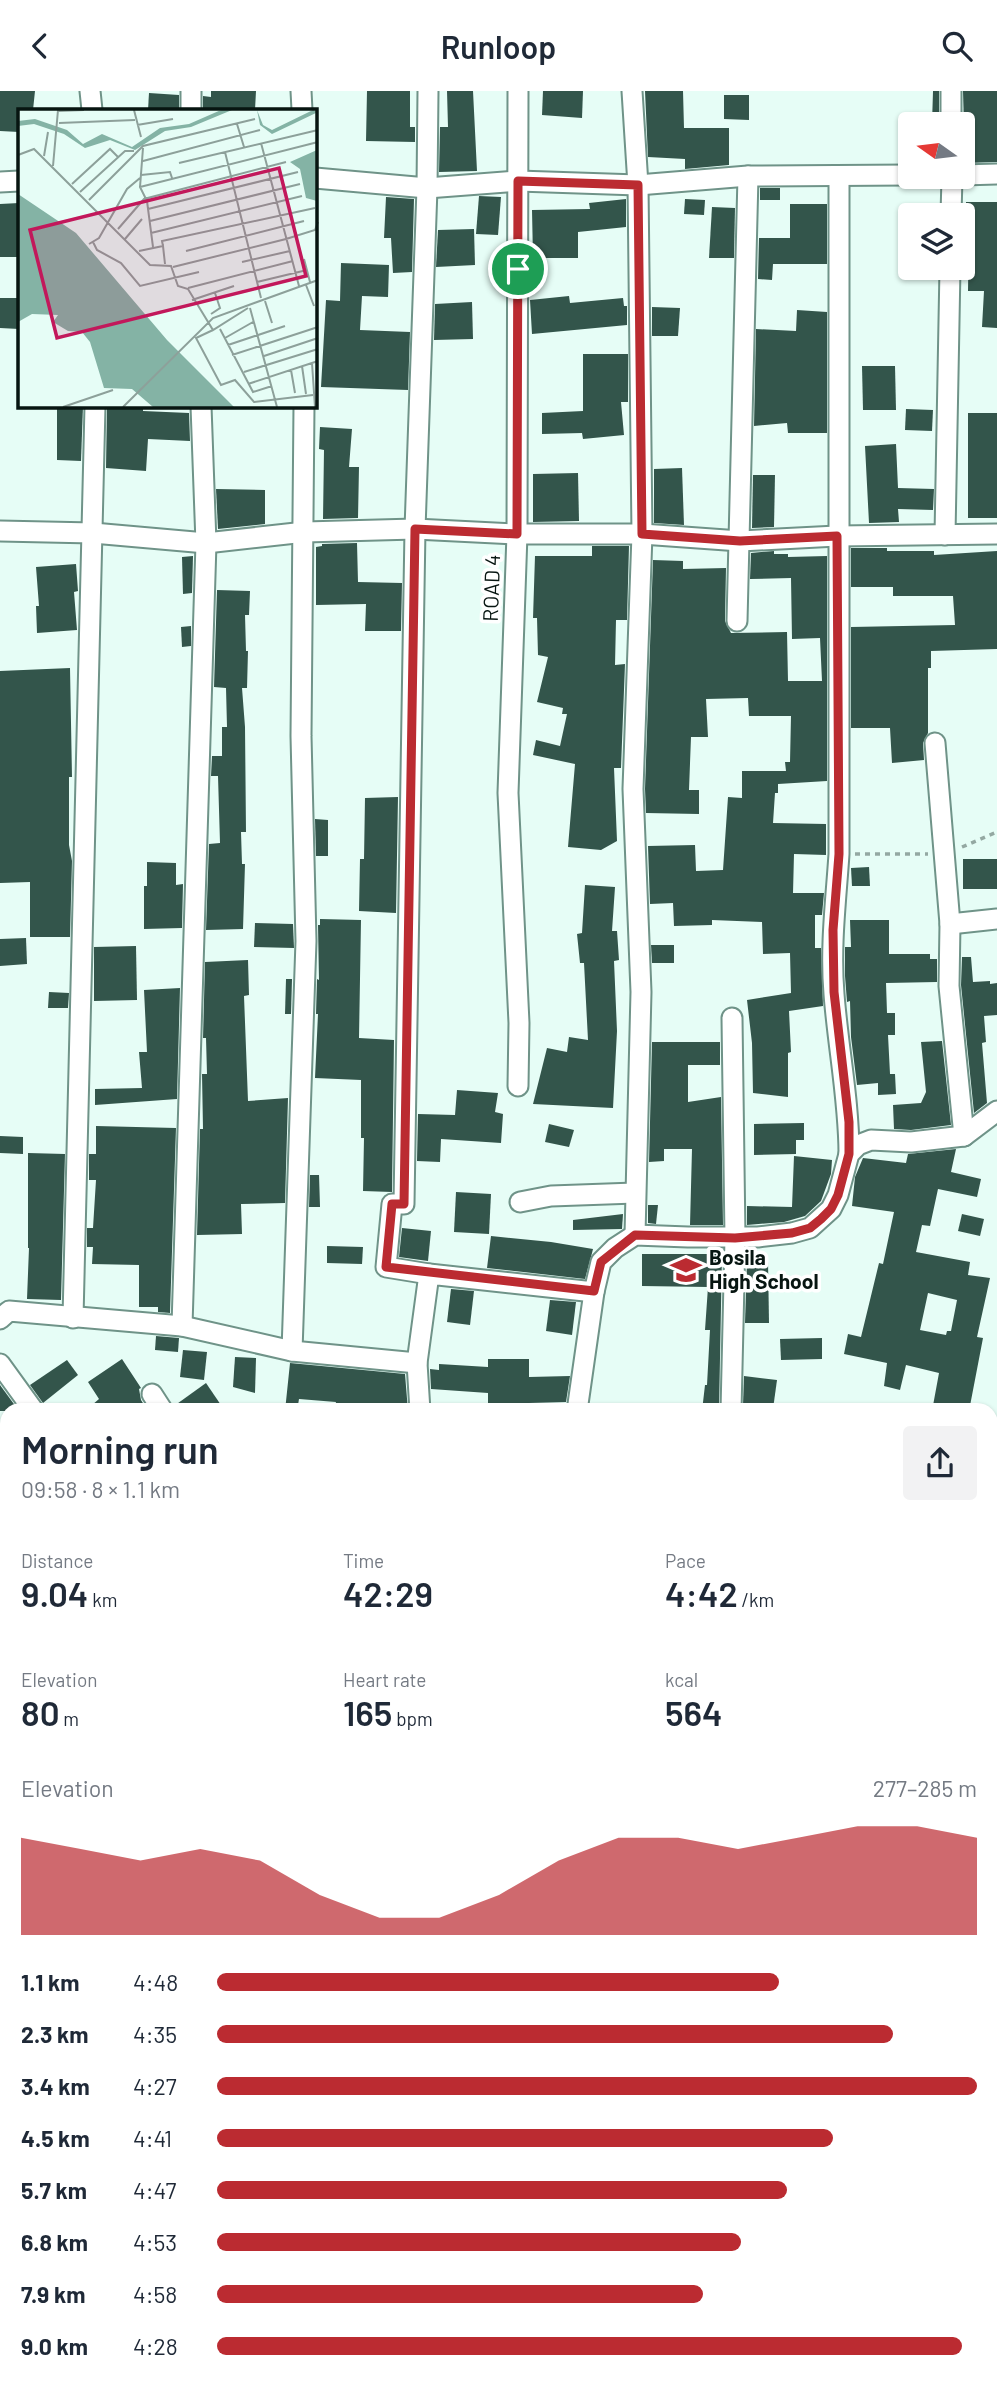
<!DOCTYPE html>
<meta charset="utf-8">
<style>
:root{--surface:#fff;--page:#f2f2f3;--text:#1f2937;--muted:#747a83;--accent:#bb2b31}
body{margin:0;font-family:Barlow,sans-serif;background:var(--page);color:var(--text);height:100vh;display:flex;flex-direction:column;font-size:26px;white-space:nowrap}
*{box-sizing:border-box;margin:0}
p{font-size:23px;color:var(--muted)}
.icon{flex:none;width:38px;height:38px;fill:none;stroke:currentColor;stroke-width:2;stroke-linecap:round;stroke-linejoin:round}
.map{position:relative;flex:1;overflow:hidden}
.sheet{position:absolute;left:0px;top:1312px;width:998px;height:989px;display:flex;flex-direction:column;background:var(--surface);border-radius:21px 21px 0 0;box-shadow:0 2px 5px #0004}
.sheet>*{flex:none}
.needle{width:46px;rotate:284deg}
.fabs{position:absolute;left:898px;top:21px;display:grid;gap:14px}
.fabs a{display:grid;place-items:center;width:77px;height:77px;border-radius:7px;background:var(--surface);box-shadow:0 2px 5px #0004;font-size:35px}
.pin{position:absolute;display:grid;place-items:center;width:60px;height:60px;color:#fff;margin:-30px;border:4px solid #fff;border-radius:50%;box-shadow:0 2px 7px #0007}
.round{display:grid;place-items:center;flex:none;width:74px;height:74px;border-radius:7px;background:var(--page)}
.summary{display:flex;align-items:center;justify-content:space-between;height:119px;padding:0 21px}
h1{font-size:38px;font-weight:600;line-height:52px}
.figures{display:grid;grid-template-columns:repeat(3,1fr);gap:10px;height:119px;padding:7px 21px}
.figures div{display:grid;align-content:center}
.figures b{font-size:35px;font-weight:600}
.figures small{font-size:19px;font-weight:400}
.figures p{font-size:19px}
.chart{height:196px;padding:14px 21px}
.chart p{display:flex;justify-content:space-between}
.chart svg{width:100%;height:126px;margin-top:7px;fill:var(--accent);opacity:.7}
ul{padding:0 21px;list-style:none;font-size:23px}
li{display:grid;grid-template-columns:112px 84px 1fr;align-items:center;height:52px}
li i{height:18px;border-radius:9px;background:var(--accent)}
header{display:flex;justify-content:space-between;align-items:center;height:91px;padding:0 21px;background:var(--surface);font-size:32px;font-weight:600}
.map>svg:first-child{display:block}
</style>
<header><svg class="icon" aria-label="back" viewBox="0 0 24 24"><path d="M15 5l-7 7 7 7"/></svg>Runloop<svg class="icon" aria-label="search" viewBox="0 0 24 24"><circle cx="10" cy="10" r="6"/><path d="M15 15l6 6"/></svg></header>
<div class="map">
<svg width="997" height="2301" viewBox="0 0 997 2301">
<rect width="100%" height="100%" fill="#e6fdf6"/>
<!-- water -->
<g fill="#84b3a5">
<polygon points="997,1465 997,2080 991,2091 990,1468"/>
<polygon points="7,2006 7,2294 788,2294 786,2301 0,2301 0,2013"/>
</g>
<!-- building -->
<g fill="#33554b" fill-rule="evenodd">
<polygon points="0,0 35,0 33,19 19,19 19,41 0,40"/>
<polygon points="211,0 256,0 255,19 203,19 203,5 211,6"/>
<polygon points="367,0 410,0 410,36 415,36 415,51 366,50"/>
<polygon points="447,0 473,0 477,80 439,81 440,36 448,36"/>
<polygon points="543,0 583,0 582,27 542,24"/>
<polygon points="645,0 683,0 684,37 729,37 729,74 685,78 685,68 648,66"/>
<polygon points="933,0 939,0 939,33 932,32"/>
<polygon points="963,0 997,0 997,71 965,72"/>
<polygon points="149,2 179,4 179,19 148,19"/>
<polygon points="724,4 749,4 749,29 724,28"/>
<rect x="760" y="97" width="20" height="12"/>
<polygon points="479,105 501,106 498,144 476,143"/>
<polygon points="386,106 414,108 412,181 393,182 391,147 384,147"/>
<polygon points="626,108 626,136 578,141 578,167 533,167 532,119 590,118 589,112"/>
<polygon points="685,108 705,109 704,124 684,123"/>
<polygon points="966,111 997,111 997,237 982,236 984,200 968,200 969,130 966,130"/>
<polygon points="19,112 19,166 0,166 0,113"/>
<polygon points="790,113 827,113 827,173 773,173 772,189 758,188 759,147 790,147"/>
<polygon points="712,116 735,117 734,167 709,167"/>
<polygon points="474,138 475,174 436,176 438,139"/>
<polygon points="341,172 389,174 388,206 362,205 360,239 410,241 408,299 321,296 326,209 340,210"/>
<polygon points="569,205 570,212 623,207 624,215 627,215 627,234 532,243 530,209"/>
<polygon points="0,207 19,207 19,238 0,237"/>
<polygon points="472,211 473,248 434,249 435,213"/>
<polygon points="652,216 680,217 678,245 652,245"/>
<polygon points="797,219 827,221 827,342 788,342 787,332 754,335 756,238 796,240"/>
<polygon points="583,263 628,263 628,311 621,311 624,344 583,348 582,342 542,343 542,322 583,320"/>
<polygon points="862,275 895,275 896,319 863,319"/>
<polygon points="57,315 83,315 81,370 57,369"/>
<polygon points="107,315 143,315 143,320 189,322 190,350 148,348 146,380 106,377"/>
<polygon points="906,318 933,319 932,340 905,339"/>
<rect x="968" y="322" width="29" height="105"/>
<polygon points="320,336 352,338 349,376 359,376 358,427 323,428 324,359 319,358"/>
<polygon points="896,353 898,397 934,398 933,419 898,418 899,431 869,432 865,355"/>
<polygon points="682,377 684,434 654,432 654,378"/>
<polygon points="578,382 579,430 533,431 533,383"/>
<polygon points="753,384 775,384 774,436 752,437"/>
<polygon points="216,398 265,399 265,433 218,438"/>
<polygon points="357,452 358,491 402,492 401,540 365,540 366,513 316,514 316,456 322,455 322,453"/>
<polygon points="592,455 629,455 627,529 616,529 615,574 625,573 621,677 614,677 617,750 601,759 568,756 575,673 533,664 536,649 560,655 567,623 562,623 563,617 537,611 548,566 538,564 537,527 533,527 535,465 592,465"/>
<polygon points="851,457 887,457 887,460 934,460 934,464 997,460 997,558 931,560 931,577 928,577 928,642 923,652 924,669 892,672 890,637 851,637 851,536 955,534 953,505 893,505 893,496 851,496"/>
<polygon points="774,460 774,463 788,463 788,466 827,465 827,690 778,693 778,702 775,702 773,732 826,733 826,764 794,763 793,802 824,802 822,824 815,824 815,857 821,857 823,915 789,920 791,961 788,962 788,1006 753,1002 752,952 747,909 791,902 790,862 763,863 762,831 712,829 712,834 674,835 673,812 650,813 648,755 695,754 696,780 723,779 728,706 742,707 742,680 786,680 785,671 790,671 791,625 749,625 748,607 706,608 708,646 691,646 689,699 699,699 699,723 646,722 645,698 653,469 683,470 683,478 726,477 725,530 731,542 787,541 788,590 822,590 820,547 792,548 791,487 750,488 751,462"/>
<polygon points="193,465 192,502 183,503 182,466"/>
<polygon points="76,473 78,500 74,501 77,539 37,542 36,515 39,515 36,476"/>
<polygon points="217,499 250,500 249,524 245,524 246,560 248,560 247,597 242,597 245,636 246,741 241,741 242,773 245,773 243,838 206,839 209,753 220,752 218,685 211,685 212,665 222,665 222,636 227,636 226,597 214,596"/>
<polygon points="191,535 191,555 182,556 181,536"/>
<polygon points="70,577 72,686 69,686 69,754 72,770 70,846 30,846 30,791 0,792 0,580"/>
<polygon points="398,706 396,822 359,820 360,768 364,768 365,707"/>
<polygon points="315,728 328,729 328,765 316,765"/>
<rect x="963" y="768" width="34" height="30"/>
<polygon points="147,771 176,772 176,794 183,793 182,837 144,838 144,795 147,795"/>
<polygon points="869,776 870,795 852,795 851,777"/>
<polygon points="585,794 615,796 612,840 617,840 619,869 614,870 617,940 613,1017 533,1013 547,957 567,961 569,946 588,949 584,872 580,872 577,843 582,842"/>
<polygon points="320,828 361,829 359,947 394,949 392,1101 363,1100 364,1047 361,1047 361,989 315,987 318,923 316,923 317,888 319,889 318,834 320,834"/>
<polygon points="850,829 889,829 889,863 930,863 930,868 937,868 937,891 886,892 887,922 895,922 895,944 888,944 890,983 895,983 896,1003 878,1004 878,992 857,994 851,946 850,910 847,911 845,885 845,856 851,856"/>
<polygon points="255,832 293,833 294,857 254,856"/>
<polygon points="26,847 27,873 0,875 0,848"/>
<polygon points="651,854 674,854 674,872 652,872"/>
<polygon points="136,855 137,909 94,910 94,856"/>
<polygon points="962,866 971,866 973,891 990,890 990,893 997,892 997,924 984,925 986,951 982,952 987,1012 974,1022 961,894"/>
<polygon points="248,869 249,904 244,905 248,1010 288,1007 285,1112 241,1113 242,1143 197,1144 200,1038 203,1038 202,983 207,983 206,947 203,947 205,871"/>
<polygon points="286,888 292,888 291,923 285,923"/>
<polygon points="180,897 177,1008 95,1014 95,998 142,997 139,961 147,961 144,899"/>
<polygon points="49,901 69,902 68,917 48,917"/>
<polygon points="942,950 951,1034 911,1039 894,1038 893,1014 921,1012 926,1001 921,951"/>
<polygon points="652,951 720,951 720,974 688,974 688,1011 721,1006 723,1134 690,1134 692,1058 664,1058 664,1070 649,1071"/>
<polygon points="457,999 498,1002 495,1021 503,1023 501,1052 441,1048 440,1071 417,1070 418,1023 455,1024"/>
<polygon points="804,1032 804,1049 796,1049 796,1063 754,1064 754,1033"/>
<polygon points="549,1033 574,1039 569,1056 545,1051"/>
<polygon points="96,1035 176,1037 170,1222 158,1221 158,1216 139,1216 139,1174 92,1173 93,1156 87,1156 87,1137 93,1137 96,1089 89,1089 89,1063 96,1063"/>
<polygon points="0,1045 23,1046 23,1063 0,1062"/>
<path d="M956,1058L951,1081L981,1088L977,1106L938,1098L930,1135L922,1134L916,1161L970,1171L968,1184L990,1187L977,1246L983,1247L969,1320H932L939,1282L906,1274L900,1299L884,1295L887,1272L844,1263L848,1243L861,1246L879,1172L883,1173L894,1121L852,1115L855,1086L863,1067L906,1072L908,1063ZM928,1202L957,1209L951,1240H947L946,1244L920,1239Z"/>
<polygon points="28,1062 65,1063 61,1209 27,1208 29,1157 28,1157"/>
<polygon points="794,1065 832,1069 831,1083 821,1110 805,1125 784,1131 747,1134 747,1115 792,1116"/>
<polygon points="310,1084 319,1084 320,1116 309,1116"/>
<polygon points="456,1101 491,1103 489,1143 454,1141"/>
<polygon points="648,1114 658,1114 656,1133 648,1132"/>
<polygon points="623,1123 622,1138 573,1139 573,1129"/>
<polygon points="962,1123 984,1128 980,1145 958,1140"/>
<polygon points="402,1137 431,1140 428,1170 399,1166"/>
<polygon points="491,1145 551,1151 593,1158 592,1162 585,1188 487,1177"/>
<polygon points="327,1155 363,1156 362,1173 327,1172"/>
<polygon points="642,1163 722,1163 719,1320 702,1320 705,1294 707,1294 710,1239 705,1239 708,1196 642,1195"/>
<polygon points="768,1169 769,1232 745,1232 747,1170"/>
<polygon points="451,1198 474,1200 470,1234 447,1231"/>
<polygon points="550,1209 576,1211 572,1244 546,1240"/>
<polygon points="156,1245 179,1247 178,1261 155,1259"/>
<polygon points="822,1247 822,1268 781,1269 780,1248"/>
<polygon points="183,1259 207,1261 204,1289 180,1286"/>
<polygon points="235,1266 256,1267 255,1302 233,1296"/>
<polygon points="122,1268 141,1297 139,1298 141,1309 148,1320 85,1320 99,1308 88,1291"/>
<polygon points="488,1268 529,1268 529,1286 570,1285 566,1311 529,1312 529,1320 488,1320 488,1302 431,1298 430,1278 439,1279 439,1273 488,1276"/>
<polygon points="67,1269 78,1284 43,1312 30,1294"/>
<polygon points="290,1272 405,1283 408,1320 371,1320 335,1315 336,1311 299,1308 297,1320 285,1320"/>
<polygon points="744,1285 777,1289 773,1318 743,1314"/>
<polygon points="206,1292 225,1320 175,1320 174,1315"/>
<polygon points="0,1294 19,1320 0,1320"/>
</g>
<g fill="none" stroke-linecap="round" stroke-linejoin="round">
<!-- street casing -->
<g stroke="#6f9388" stroke-width="23">
<g id="street">
<polyline points="90,0 92,19"/>
<polyline points="191,0 191,19"/>
<polyline points="301,0 302,19"/>
<polyline points="428,0 427,97 415,438 404,1113 392,1113 386,1176 429,1183"/>
<polyline points="632,0 638,94 642,443 633,698 641,901 635,1144"/>
<polyline points="951,0 951,33"/>
<polyline points="962,84 997,83"/>
<path d="M839,85V763C836,809 830,856 834,903C838,956 849,1009 849,1063"/>
<polyline points="315,87 427,97 518,90 638,94 748,85 910,84"/>
<polyline points="0,91 19,90"/>
<polyline points="951,124 952,86"/>
<polyline points="0,440 93,442 206,452 305,441 415,438 517,443 642,443 740,450 837,445 997,443"/>
<polyline points="945,444 950,177"/>
<polyline points="737,530 748,85"/>
<polyline points="935,652 950,833 949,895 964,1045"/>
<polyline points="950,833 997,828"/>
<polyline points="518,995 519,932 508,702 517,443 518,0"/>
<polyline points="520,1111 551,1105 635,1102"/>
<polyline points="73,1227 95,315"/>
<polyline points="0,1228 9,1220 182,1235 292,1260 417,1272"/>
<polyline points="182,1235 206,452 201,315"/>
<polyline points="292,1260 306,850 301,645 304,315"/>
<polyline points="0,1273 34,1320"/>
<polyline points="152,1303 163,1320"/>
<polyline points="420,1320 417,1272 429,1183 594,1201"/>
<polyline points="577,1320 594,1201 601,1171 615,1157 635,1144 688,1146 758,1146 792,1142 810,1137 831,1118 838,1104 849,1063 858,1054 871,1049 911,1051 964,1045 997,1020"/>
<polyline points="731,1320 735,1147 732,927"/>
<polyline points="0,1493 7,1499"/>
<polyline points="0,1644 7,1641"/>
</g>
</g>
<!-- path -->
<g stroke="#94a8a2" stroke-width="3.5" stroke-dasharray="5 5" stroke-linecap="butt">
<polyline points="962,756 997,741"/>
<polyline points="855,763 928,763"/>
<polyline points="790,2301 793,2294"/>
<polyline points="815,2301 817,2294"/>
</g>
<!-- street -->
<use href="#street" stroke="#fff" stroke-width="19"/>
</g>
<g fill="none" stroke-linecap="round" stroke-linejoin="round">
<!-- route casing -->
<g stroke="#fff" stroke-width="14">
<polygon id="route" points="518,90 638,94 642,443 740,450 837,445 839,763 833,839 834,901 849,1031 849,1063 838,1104 831,1118 821,1128 810,1137 792,1142 735,1147 635,1144 601,1171 594,1200 386,1176 392,1113 404,1113 415,438 517,443"/>
</g>
<!-- route -->
<use href="#route" stroke="#bb2b31" stroke-width="9"/>
</g>
<!-- icons -->
<defs>
<g id="school-bare" transform="scale(2.415)"><path d="M0-5L7-2L0 1L-7-2ZM-4 1L0 2.5L4 1V4Q0 6-4 4Z" fill="#bb2b31" stroke="#fff" stroke-width="2.5" paint-order="stroke"/></g>
</defs>
<g fill-rule="evenodd">
<use href="#school-bare" x="686" y="1179"/>
</g>
<g text-anchor="middle" stroke-width="7" stroke-linejoin="round" paint-order="stroke">
<!-- street labels -->
<g font-size="21" fill="#071511" stroke="#fff">
<text transform="translate(492 497) rotate(-88)" y="7">ROAD 4</text>
</g>
<!-- poi labels -->
<g font-size="21" font-weight="bold" fill="#071511" stroke="#fff" text-anchor="start">
<text x="709" y="1174">Bosila<tspan x="709" dy="24">High School</tspan></text>
</g>
</g>
<!-- overview -->
<g transform="translate(18 18)">
<rect width="299" height="299" fill="#e6fdf6"/>
<path d="M203,1H214L173,18L147,22L117,41L92,31L67,39L46,25L16,15L0,17V12L17,10L49,21L65,35L84,25L114,38L142,19L171,15ZM239,1L245,16L254,21L295,1L300,3L254,25L242,16ZM299,41V92L288,89L282,60L272,53ZM0,85L58,124L149,231L216,298H135L114,280L86,279L72,233L64,223L50,222L35,213L40,206L14,205L0,213Z" fill="#84b3a5"/>
<path fill="none" stroke="#8da09a" stroke-width="2" d="M116,1L123,28M40,2L66,1M41,14L117,11M219,15L226,38M119,16L155,10M243,34L281,177M125,39L122,78L129,92L135,138M207,43L243,189M0,46L16,40L132,156L153,157L160,177L170,180L195,221L230,199M26,47L30,23M125,52L242,21M161,54L300,21M35,57L40,1M123,66L152,63L154,69M54,75L92,40L100,48M122,78L300,33M62,83L107,42H116M71,91L125,37L237,10M130,100L280,63M132,112L282,75M100,120L126,90L268,53M133,124L284,87M107,130L124,110M75,133L79,141L103,154L122,177L181,163M71,135L81,129L109,80L122,69M145,137L144,132L297,99M121,142L145,137L147,155M168,142L286,112M286,150L292,173M224,153L272,142M155,158L268,130L297,121L300,113M239,173L289,161M288,176L296,197M170,179L275,152M174,191L216,177M247,192L254,214M232,199L259,298M193,205L202,199L197,184M202,220L235,283L254,277M195,221L178,229L203,276L217,271L236,293L295,286M207,229L235,213M210,236L267,217M214,246L300,218M246,247L300,229M294,254L297,298M284,257L288,285M273,261L277,284M226,263L300,240M230,275L300,252M45,298L95,281M105,298L195,209L300,171"/>
<path fill="#c2185b" fill-opacity="0.15" stroke="#c2185b" stroke-width="3.5" d="M261,59L288,167L39,229L12,121Z"/>
<rect width="299" height="299" fill="none" stroke="#071511" stroke-width="3.5"/>
</g>
</svg>
<div class="fabs">
<a><svg class="needle" viewBox="-14 -14 28 28"><path d="M0-13l5 13h-10z" fill="#e53935"/><path d="M0 13l5-13h-10z" fill="#747a83"/></svg></a>
<a><svg class="icon" aria-label="layers" viewBox="0 0 24 24"><path d="M12 4l9 5-9 5-9-5zM3 14l9 5 9-5"/></svg></a>
</div>
<div class="pin" style="left:518px;top:178px;background:#1e9e55"><svg class="icon" aria-label="arrive" viewBox="0 0 24 24"><path d="M6 21V4h12l-3 4 3 4H6"/></svg></div>
<section class="sheet">
<div class="summary"><div><h1>Morning run</h1><p>09:58 · 8 × 1.1 km</p></div><a class="round"><svg class="icon" aria-label="share" viewBox="0 0 24 24"><path d="M12 15V3M7 8l5-5 5 5M5 13v7h14v-7"/></svg></a></div>
<div class="figures">
<div><p>Distance</p><b>9.04<small> km</small></b></div>
<div><p>Time</p><b>42:29</b></div>
<div><p>Pace</p><b>4:42<small> /km</small></b></div>
</div>
<div class="figures">
<div><p>Elevation</p><b>80<small> m</small></b></div>
<div><p>Heart rate</p><b>165<small> bpm</small></b></div>
<div><p>kcal</p><b>564</b></div>
</div>
<div class="chart"><p><span>Elevation</span>277–285 m</p>
<svg viewBox="0 0 160 44" preserveAspectRatio="none"><path d="M0 44V10L10 14L20 18L30 14L40 18L50 30L60 38L70 38L80 30L90 18L100 10L110 10L120 14L130 10L140 6L150 6L160 10V44z"/></svg>
</div>
<ul>
<li><b>1.1 km</b>4:48<i style="width:74%"></i></li>
<li><b>2.3 km</b>4:35<i style="width:89%"></i></li>
<li><b>3.4 km</b>4:27<i style="width:100%"></i></li>
<li><b>4.5 km</b>4:41<i style="width:81%"></i></li>
<li><b>5.7 km</b>4:47<i style="width:75%"></i></li>
<li><b>6.8 km</b>4:53<i style="width:69%"></i></li>
<li><b>7.9 km</b>4:58<i style="width:64%"></i></li>
<li><b>9.0 km</b>4:28<i style="width:98%"></i></li>
</ul>
</section>
</div>
